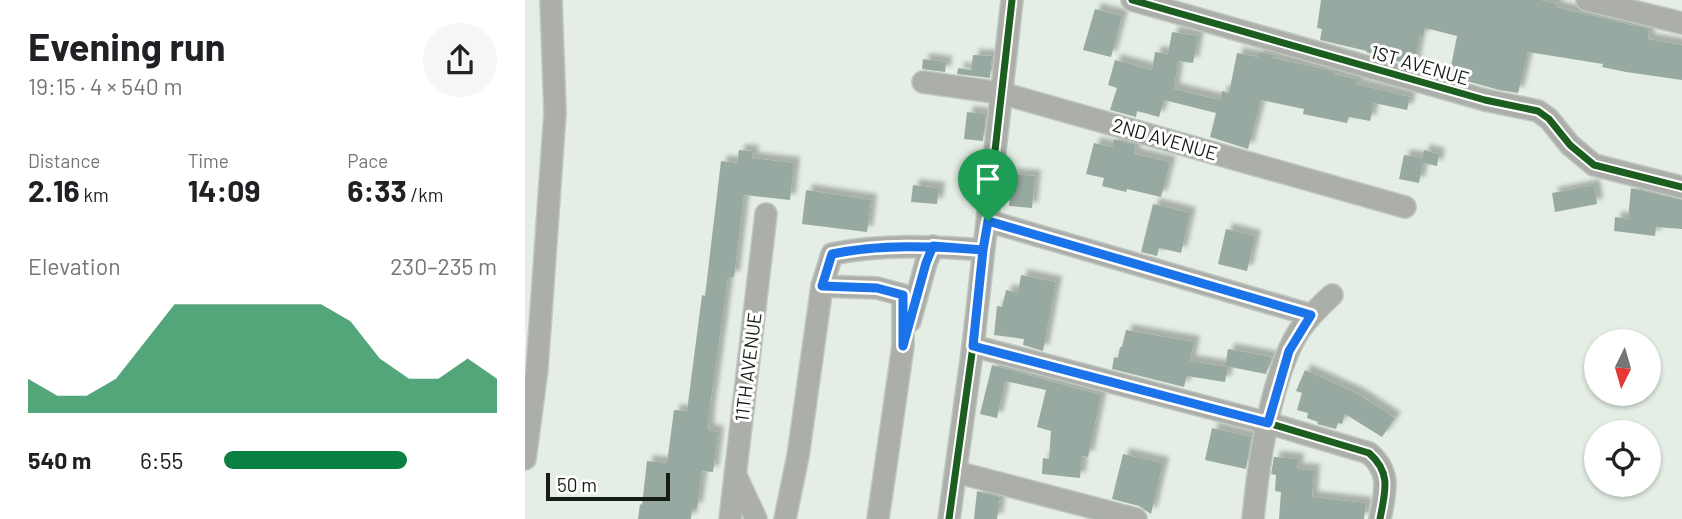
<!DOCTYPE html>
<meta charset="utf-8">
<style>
:root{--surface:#fff;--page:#f6f6f6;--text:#202124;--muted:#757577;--accent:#0b8043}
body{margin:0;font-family:Barlow,sans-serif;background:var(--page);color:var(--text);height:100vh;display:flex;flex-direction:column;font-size:26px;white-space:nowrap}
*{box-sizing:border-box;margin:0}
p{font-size:23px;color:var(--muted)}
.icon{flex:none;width:38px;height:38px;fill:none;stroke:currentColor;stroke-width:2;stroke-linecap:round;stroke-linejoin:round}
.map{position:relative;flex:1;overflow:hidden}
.panel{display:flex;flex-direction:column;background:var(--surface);width:525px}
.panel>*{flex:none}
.needle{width:46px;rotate:185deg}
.controls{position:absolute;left:1059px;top:329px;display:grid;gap:14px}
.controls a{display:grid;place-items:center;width:77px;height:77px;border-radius:50%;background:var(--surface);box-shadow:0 2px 5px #0004;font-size:35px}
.scale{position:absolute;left:21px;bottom:18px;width:124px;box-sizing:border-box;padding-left:7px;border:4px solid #151c15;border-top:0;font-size:19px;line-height:24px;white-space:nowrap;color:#151c15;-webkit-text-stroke:5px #fff;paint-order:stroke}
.pin{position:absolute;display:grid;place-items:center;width:60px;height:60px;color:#fff;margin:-72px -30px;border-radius:50% 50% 50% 0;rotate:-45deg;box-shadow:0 0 7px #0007}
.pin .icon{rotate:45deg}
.round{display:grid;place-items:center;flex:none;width:74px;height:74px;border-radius:37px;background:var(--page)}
.overview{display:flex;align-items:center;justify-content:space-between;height:119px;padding:0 28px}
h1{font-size:38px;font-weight:700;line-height:52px}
.metrics{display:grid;grid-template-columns:repeat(3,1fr);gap:10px;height:119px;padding:7px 28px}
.metrics div{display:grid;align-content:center}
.metrics b{font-size:30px;font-weight:700}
.metrics small{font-size:19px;font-weight:400}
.metrics p{font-size:19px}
.chart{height:196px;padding:14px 28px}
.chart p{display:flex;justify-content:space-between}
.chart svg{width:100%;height:126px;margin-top:7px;fill:var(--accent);opacity:.7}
ul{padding:0 28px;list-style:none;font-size:23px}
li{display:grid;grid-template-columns:112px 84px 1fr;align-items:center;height:52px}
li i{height:18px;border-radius:9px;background:var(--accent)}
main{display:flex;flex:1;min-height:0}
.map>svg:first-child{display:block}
</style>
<main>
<section class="panel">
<div class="overview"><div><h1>Evening run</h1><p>19:15 · 4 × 540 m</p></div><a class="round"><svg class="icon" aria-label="share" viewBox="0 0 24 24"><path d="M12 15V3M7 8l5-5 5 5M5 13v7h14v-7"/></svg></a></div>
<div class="metrics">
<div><p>Distance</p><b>2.16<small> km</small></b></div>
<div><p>Time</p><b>14:09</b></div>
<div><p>Pace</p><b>6:33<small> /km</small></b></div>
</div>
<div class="chart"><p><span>Elevation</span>230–235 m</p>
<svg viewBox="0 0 160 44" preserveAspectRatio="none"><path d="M0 44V32L10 38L20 38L30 32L40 19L50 6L60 6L70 6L80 6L90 6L100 6L110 12L120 25L130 32L140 32L150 25L160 32V44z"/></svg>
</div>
<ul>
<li><b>540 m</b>6:55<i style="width:67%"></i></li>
</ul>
</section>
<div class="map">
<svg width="1157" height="519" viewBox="0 0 1157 519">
<defs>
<filter id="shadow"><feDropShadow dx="6" dy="-6" stdDeviation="2" flood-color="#0004"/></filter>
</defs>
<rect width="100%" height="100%" fill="#e4eee4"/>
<!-- building -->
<g fill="#98a9a1" filter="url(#shadow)">
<polygon points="796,0 1016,0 1032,4 1031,7 1124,29 1123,39 1157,45 1157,80 1101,72 1077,67 1078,64 1003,52 993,93 974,90 924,76 932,36 900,28 898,37 895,36 889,66 841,52 842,51 795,40 797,29 792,28"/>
<polygon points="570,9 597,16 586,57 558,50"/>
<polygon points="647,32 673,36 668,63 653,61 649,89 695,100 697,91 704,93 712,53 733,57 734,52 749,55 748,58 809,71 809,74 832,79 831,84 885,97 882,110 849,103 845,121 824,117 822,123 778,114 779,109 736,100 723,149 685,137 691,113 639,100 634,117 612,111 611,117 585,110 592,88 583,85 590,60 627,70 630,52 643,54"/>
<polygon points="448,55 467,56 465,78 432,74 433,68 446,70"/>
<polygon points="398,59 421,62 420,72 397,69"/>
<polygon points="442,112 461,114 458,141 439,139"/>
<polygon points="589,139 611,145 609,154 645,162 636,197 602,189 601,192 577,186 579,178 561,174 569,143 587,147"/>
<polygon points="214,150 228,151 227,158 269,163 265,200 219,195 209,277 203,277 184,414 183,430 193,432 188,472 177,471 172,508 167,508 166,519 113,519 115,504 117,505 122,461 142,463 149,410 162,411 177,295 180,296 196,161 212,163"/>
<polygon points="899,150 914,154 912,166 898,163 894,183 874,179 879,155 897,158"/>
<polygon points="487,174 510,176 507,208 484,206"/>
<polygon points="388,185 414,188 412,204 386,202"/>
<polygon points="1069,185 1072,204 1030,212 1027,193"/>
<polygon points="1106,188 1157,200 1157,229 1131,227 1130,236 1089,231 1090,217 1103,219"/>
<polygon points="281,190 346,200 342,232 277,224"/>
<polygon points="628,204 665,213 656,253 634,248 632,256 616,252"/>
<polygon points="701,229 730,236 722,271 693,264"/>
<polygon points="496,275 531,282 518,351 498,345 499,339 469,335 472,306 477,307 481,290 493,293"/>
<polygon points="601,330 669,342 665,361 703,367 700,382 662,376 659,387 587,369 589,357 593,358 595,347 597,347"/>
<polygon points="703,349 747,357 741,374 700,366"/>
<polygon points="467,365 576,395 563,457 557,456 555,478 517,474 518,458 524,459 526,431 512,427 521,390 480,381 472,418 455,414"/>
<polygon points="780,370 833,394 870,418 857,437 820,414 817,424 813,423 811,429 792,424 793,422 782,418 783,413 772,410 777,393 771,391"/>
<polygon points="687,428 726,437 721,469 680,460"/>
<polygon points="598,454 638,463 626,514 614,506 587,499"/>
<polygon points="749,457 773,459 772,469 789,470 787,497 841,503 839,519 754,519 756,492 750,491 751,475 746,474"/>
<polygon points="452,491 475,497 472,519 449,519"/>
</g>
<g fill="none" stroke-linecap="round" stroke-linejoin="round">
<!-- minor casing -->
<g stroke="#c0c7c0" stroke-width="24">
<g id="minor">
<polyline points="607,0 960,100 1013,111 1024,119 1045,145 1069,165 1157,187"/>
<polyline points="1062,0 1157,23"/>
<polyline points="398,82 476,93 880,207"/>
<polyline points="463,221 786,315"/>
<polyline points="385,321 401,263 408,246"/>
<path d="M448,346L743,423L844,453C867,473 860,492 855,519"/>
<polyline points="0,459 12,369 30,113 26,0"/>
<polyline points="431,472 611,519"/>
<polyline points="211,476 231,519"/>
<polyline points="205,519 241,214"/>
<polyline points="260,519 273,456 297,286"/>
<path d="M353,519L378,346V295L352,288L297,286L307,254C356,244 407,246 458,250"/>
<polyline points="424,519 448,346 487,0"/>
<path d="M728,519C733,466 746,375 774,331C784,317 795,306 807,295"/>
</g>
</g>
<!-- minor -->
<use href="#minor" stroke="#acaea9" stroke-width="21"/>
<!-- cycleway casing -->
<g stroke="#fff" stroke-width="11">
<g id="cycleway">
<polyline points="607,0 960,100 1013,111 1024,119 1045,145 1069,165 1157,187"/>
<path d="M448,346L743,423L844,453C867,473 860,492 855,519"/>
<polyline points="424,519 448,346 487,0"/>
</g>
</g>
<!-- cycleway -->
<use href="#cycleway" stroke="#1b5e20" stroke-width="7"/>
</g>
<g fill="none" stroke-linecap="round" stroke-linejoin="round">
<!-- route casing -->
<g stroke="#fff" stroke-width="14">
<path id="route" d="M463,221L458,250L408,246L401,263L378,346V295L352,288L297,286L307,254C356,244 407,246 458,250L448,346L743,423L764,351L786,315L463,221"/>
</g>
<!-- route -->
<use href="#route" stroke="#1a73e8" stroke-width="9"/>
</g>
<g text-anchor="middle" stroke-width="6" stroke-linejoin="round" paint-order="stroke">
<!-- street labels -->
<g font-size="19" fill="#151c15" stroke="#fff">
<text transform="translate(895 65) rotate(16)" y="7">1ST AVENUE</text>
<text transform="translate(640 139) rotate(16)" y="7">2ND AVENUE</text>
<text transform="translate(223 367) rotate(-83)" y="7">11TH AVENUE</text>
</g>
</g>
</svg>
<div class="controls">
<a><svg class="needle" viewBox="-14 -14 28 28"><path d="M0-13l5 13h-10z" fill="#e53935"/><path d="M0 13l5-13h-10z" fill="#757577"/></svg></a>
<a><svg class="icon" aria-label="locate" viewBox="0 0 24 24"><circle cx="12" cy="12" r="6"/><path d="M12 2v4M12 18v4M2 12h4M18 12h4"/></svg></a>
</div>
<div class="scale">50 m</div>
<div class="pin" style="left:463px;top:221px;background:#1e9e55"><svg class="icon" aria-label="arrive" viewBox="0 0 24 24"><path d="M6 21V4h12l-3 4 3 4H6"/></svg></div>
</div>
</main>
